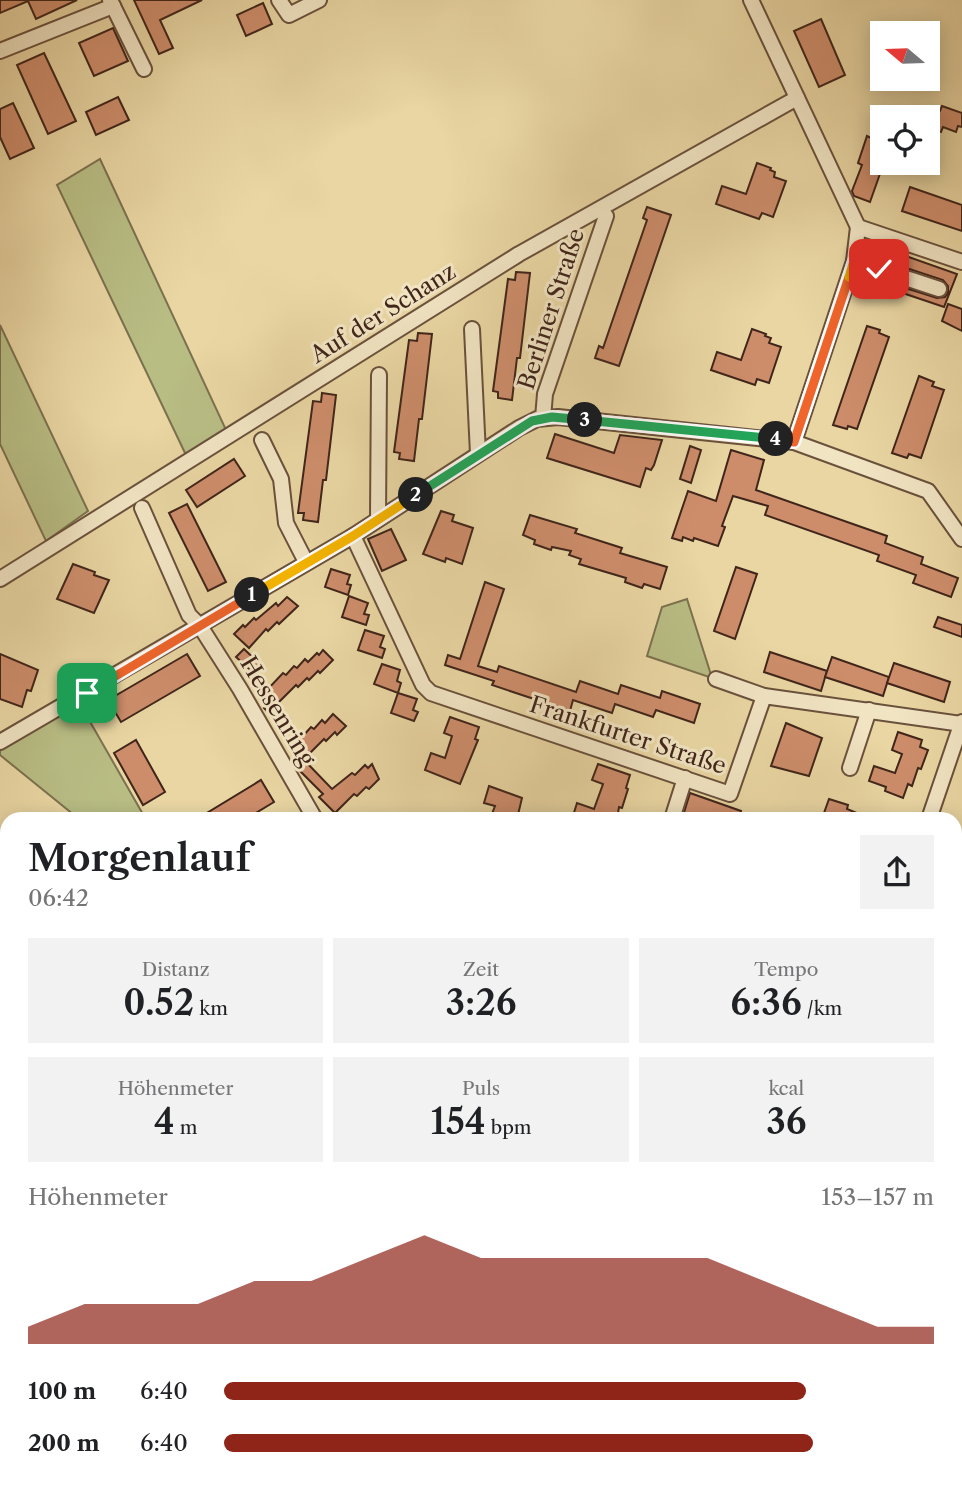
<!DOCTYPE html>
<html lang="de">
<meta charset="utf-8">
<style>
:root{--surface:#fff;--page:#f2f2f2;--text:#202124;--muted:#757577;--accent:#8f2418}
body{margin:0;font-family:"Libre Caslon Text",serif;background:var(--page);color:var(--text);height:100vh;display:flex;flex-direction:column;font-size:26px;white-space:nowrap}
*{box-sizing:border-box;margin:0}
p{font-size:23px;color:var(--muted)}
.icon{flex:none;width:38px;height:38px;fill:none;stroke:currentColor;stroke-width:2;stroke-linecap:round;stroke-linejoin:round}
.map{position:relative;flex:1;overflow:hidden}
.details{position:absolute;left:0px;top:812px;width:962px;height:674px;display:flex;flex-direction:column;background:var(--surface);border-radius:21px 21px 0 0;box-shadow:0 4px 18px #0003}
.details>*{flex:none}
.needle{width:46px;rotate:289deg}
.tools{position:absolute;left:870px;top:21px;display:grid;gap:14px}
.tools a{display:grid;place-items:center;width:70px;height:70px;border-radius:0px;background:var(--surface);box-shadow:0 4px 18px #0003;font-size:35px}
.pin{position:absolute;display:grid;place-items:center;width:60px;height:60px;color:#fff;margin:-30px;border-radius:14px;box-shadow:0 4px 10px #0006}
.km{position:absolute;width:35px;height:35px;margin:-18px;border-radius:50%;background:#222;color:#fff;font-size:19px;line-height:35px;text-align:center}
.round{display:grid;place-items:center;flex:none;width:74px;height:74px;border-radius:0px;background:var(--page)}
.headline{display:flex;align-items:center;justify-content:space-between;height:119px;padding:0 28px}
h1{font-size:38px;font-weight:600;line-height:52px}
.stats{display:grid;grid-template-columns:repeat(3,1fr);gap:10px;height:119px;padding:7px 28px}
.stats div{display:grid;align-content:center;border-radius:0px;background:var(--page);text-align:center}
.stats b{font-size:35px;font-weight:600}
.stats small{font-size:19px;font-weight:400}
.stats p{font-size:19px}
.chart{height:196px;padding:14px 28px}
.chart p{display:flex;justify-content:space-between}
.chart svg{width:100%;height:126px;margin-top:7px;fill:var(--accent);opacity:.7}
ul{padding:0 28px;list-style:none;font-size:23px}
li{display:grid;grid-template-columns:112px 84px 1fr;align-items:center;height:52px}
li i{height:18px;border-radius:9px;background:var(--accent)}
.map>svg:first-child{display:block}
</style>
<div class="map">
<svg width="962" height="1485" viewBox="0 0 962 1485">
<rect width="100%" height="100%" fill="#e9d6a3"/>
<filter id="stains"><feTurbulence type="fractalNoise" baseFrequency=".00286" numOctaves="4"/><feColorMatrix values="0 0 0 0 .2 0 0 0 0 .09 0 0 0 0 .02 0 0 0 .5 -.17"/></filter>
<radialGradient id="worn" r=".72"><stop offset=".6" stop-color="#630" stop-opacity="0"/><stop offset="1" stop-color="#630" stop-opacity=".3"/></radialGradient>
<!-- green -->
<g fill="#b8bd84" stroke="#7c714f" stroke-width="2">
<polygon points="100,159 227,432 186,455 57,185"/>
<polygon points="0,325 88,511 46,541 0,444"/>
<polygon points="687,599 712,678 647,656 662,607"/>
<polygon points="77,699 144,816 137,819 79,819 0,755 0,744"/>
<polygon points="962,1115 962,1348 956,1351 956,1119"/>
<polygon points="570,1479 691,1479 678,1485 573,1485"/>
</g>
<!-- water -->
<polygon fill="#97b9aa" stroke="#747e70" stroke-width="2" points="534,1479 567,1479 568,1481 567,1485 537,1485"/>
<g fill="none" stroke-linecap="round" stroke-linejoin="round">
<!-- stream -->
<g stroke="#747e70" stroke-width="3.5">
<polyline points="956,1362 962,1359"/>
<polyline points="680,1485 694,1479"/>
</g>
</g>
<!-- building -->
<g fill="#cd8d6b" stroke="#40251a" stroke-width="2">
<polygon points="0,0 77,0 36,19 28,1 0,13"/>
<polygon points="134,0 202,0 160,20 173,48 159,54"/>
<polygon points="263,3 272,24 246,36 237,15"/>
<polygon points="821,19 845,75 819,87 794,31"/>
<polygon points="113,28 128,61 94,76 79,43"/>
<polygon points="44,53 76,121 48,134 17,65"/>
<polygon points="118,97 129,120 96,135 86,112"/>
<polygon points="13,103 34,148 10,159 0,137 0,109"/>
<polygon points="942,106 962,113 962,127 958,126 956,132 943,127 941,132 928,127 934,109 940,111"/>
<polygon points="881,110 882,160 878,170 881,171 870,202 854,196 852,191 862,165 858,163 867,136 871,138"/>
<polygon points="757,163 771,168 770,170 775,172 774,177 786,181 773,217 762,213 759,219 716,204 722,186 746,194"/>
<polygon points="910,187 962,205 962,231 902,211"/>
<polygon points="647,207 671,215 619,366 595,358 599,346 603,348 626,281 647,220 643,218"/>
<polygon points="886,249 957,274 944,307 873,283 874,278 937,298 945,297 948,293 948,286 943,280 882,260"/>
<polygon points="516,272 530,273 520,358 517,358 512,400 498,398 498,392 493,391 508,279 515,280"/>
<polygon points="948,304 962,309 962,331 942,321"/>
<polygon points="867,326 880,330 879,333 889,337 857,429 848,426 847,429 833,425"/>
<polygon points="752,329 766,334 765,336 771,338 769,343 781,347 769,383 757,379 755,385 711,370 717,352 741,360"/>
<polygon points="418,333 432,334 422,419 419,419 414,461 399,459 400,453 394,452 409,340 417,341"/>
<polygon points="919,376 934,382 932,386 944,390 921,458 909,454 907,458 892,453"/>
<polygon points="322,393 336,395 326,480 323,480 318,522 303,520 304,513 298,513 313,401 321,402"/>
<polygon points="555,434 614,453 620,435 662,440 654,465 651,470 646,468 640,487 547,458"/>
<polygon points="690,446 701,450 691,483 680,479"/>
<polygon points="731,450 764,460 756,490 887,536 885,543 923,557 921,564 958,578 951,597 913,583 916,575 877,561 879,555 765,515 768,506 733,496 722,526 725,527 718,546 694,538 693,541 683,537 682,541 672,538 688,491 716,501"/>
<polygon points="234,459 245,476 197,507 186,490"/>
<polygon points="187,504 226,582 208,591 169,513"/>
<polygon points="441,511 454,515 452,521 473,528 462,564 446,558 445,562 423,554"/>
<polygon points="530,515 577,529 575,533 622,548 620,553 667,567 660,589 644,584 642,588 625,582 626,578 579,564 581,559 569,555 571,551 552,547 551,550 534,544 535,540 523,535"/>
<polygon points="391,529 406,560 382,571 368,539"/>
<polygon points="73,564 95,572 94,575 109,580 94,613 57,599"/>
<polygon points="736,567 757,574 735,639 714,631"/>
<polygon points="331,569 350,575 347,584 351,585 348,595 325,587"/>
<polygon points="485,582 504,589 478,666 497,672 499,666 576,692 580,681 618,694 621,685 660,698 662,691 700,704 694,723 656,710 653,717 615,704 612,713 573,700 570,711 492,685 494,681 445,665 448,655 460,659"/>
<polygon points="349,596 368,603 364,614 369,615 366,625 342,617"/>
<polygon points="287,597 298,606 279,624 277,622 268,631 266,629 249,648 234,634 243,625 245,627 254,618 256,620 276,603 278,606"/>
<polygon points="938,617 962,625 962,637 934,627"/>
<polygon points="365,630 384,636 380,647 385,649 382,658 358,650"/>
<polygon points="244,649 263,667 256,675 236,657"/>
<polygon points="323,650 333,660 320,673 318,671 309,680 307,678 298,687 296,685 278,703 266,691 283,673 286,675 294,666 297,668 305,659 308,662 317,653 319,655"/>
<polygon points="770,652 827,671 821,691 764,672"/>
<polygon points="0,654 38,670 31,691 27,690 22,707 0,699"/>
<polygon points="187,654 200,676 121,722 108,700"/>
<polygon points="832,657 889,677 883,696 825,677"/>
<polygon points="894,663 950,682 944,702 887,683"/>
<polygon points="382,664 400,670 397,681 401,683 398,693 374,684"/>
<polygon points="398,693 417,699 413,710 418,712 414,721 391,713"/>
<polygon points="272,701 290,719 283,727 264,708"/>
<polygon points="333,714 346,726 337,735 335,732 326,741 324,739 306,757 291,743 300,734 303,736 311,727 314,729 322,720 325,723"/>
<polygon points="450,717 479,727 475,739 478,740 460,784 425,770 431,753 445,758 452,736 444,733"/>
<polygon points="786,723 822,738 809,776 771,766"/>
<polygon points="898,732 922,740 920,747 928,750 921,769 918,768 912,786 908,784 903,798 885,791 886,787 869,781 874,766 895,773 902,754 892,750"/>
<polygon points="136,740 165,792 143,805 114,753"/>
<polygon points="307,763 332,789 352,773 355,775 365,765 368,768 372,764 379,779 369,789 366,787 357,796 354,794 335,813 319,797 323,794 299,770"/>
<polygon points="598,764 630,775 626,788 628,789 622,808 619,807 617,819 572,819 577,803 594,809 603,784 592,780"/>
<polygon points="261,780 274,802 246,819 197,819"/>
<polygon points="489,786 522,798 517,819 490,819 495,806 484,803"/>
<polygon points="690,793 741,811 739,819 682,819"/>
<polygon points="829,799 848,805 847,809 871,819 833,819 834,816 824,813"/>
</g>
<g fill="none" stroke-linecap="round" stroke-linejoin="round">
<!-- minor casing -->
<g stroke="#6a513c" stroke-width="18">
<g id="minor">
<polyline points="279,0 289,15 319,0"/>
<polyline points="751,0 858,227"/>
<polyline points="113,6 144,69"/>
<polyline points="0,51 113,6 110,0"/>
<polyline points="858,227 962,262"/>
<polyline points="854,261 939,289"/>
<polyline points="472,329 478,454"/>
<polyline points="543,418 545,394 606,216"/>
<polyline points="262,440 281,479 286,523 306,562"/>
<polyline points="794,442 854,261 858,227"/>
<polyline points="142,508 189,615 200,626 240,689 315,819"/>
<polyline points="378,519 379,375"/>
<polyline points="353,536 423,685 431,693 730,794 764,696 962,724"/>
<polyline points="0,579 519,254 797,98"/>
<polyline points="716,679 764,696"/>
<polyline points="0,742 353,536 519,428 537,419 558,417 794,442 928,491 962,539"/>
<polyline points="850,768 869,710"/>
<polyline points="672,819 685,778"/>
<polyline points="929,819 962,722"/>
<polyline points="0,903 7,899"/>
<polyline points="956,1036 962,1033"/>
<polyline points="0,1204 7,1219"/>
<polyline points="0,1293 7,1289"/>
<polyline points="0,1321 7,1332"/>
<polyline points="0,1433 7,1429"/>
<polyline points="100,1479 103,1485"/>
<polyline points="518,1479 521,1485"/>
<polyline points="928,1479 932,1485"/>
<polyline points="60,1485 68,1479"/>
<polyline points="289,1485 316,1479"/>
</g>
</g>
<!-- minor -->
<use href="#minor" stroke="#f1e4c3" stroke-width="14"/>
</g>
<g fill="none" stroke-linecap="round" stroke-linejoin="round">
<!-- split-1 casing -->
<g stroke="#fff" stroke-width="14">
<polyline id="split-1" points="87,693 252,595"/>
</g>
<!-- split-2 casing -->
<g stroke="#fff" stroke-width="14">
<polyline id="split-2" points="252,595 353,536 416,495"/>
</g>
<!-- split-3 casing -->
<g stroke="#fff" stroke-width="14">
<polyline id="split-3" points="416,495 532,421 552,417 585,420"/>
</g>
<!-- split-4 casing -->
<g stroke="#fff" stroke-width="14">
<polyline id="split-4" points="585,420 776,439"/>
</g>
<!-- split-5 casing -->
<g stroke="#fff" stroke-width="14">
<polyline id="split-5" points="776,439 794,442 849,277"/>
</g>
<!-- split-6 casing -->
<g stroke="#fff" stroke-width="14">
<polyline id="split-6" points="849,277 854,261 879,269"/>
</g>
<!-- split-1 -->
<use href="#split-1" stroke="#f0652b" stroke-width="9"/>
<!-- split-2 -->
<use href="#split-2" stroke="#f5b400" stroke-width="9"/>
<!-- split-3 -->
<use href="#split-3" stroke="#22a559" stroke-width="9"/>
<!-- split-4 -->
<use href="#split-4" stroke="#22a559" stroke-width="9"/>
<!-- split-5 -->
<use href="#split-5" stroke="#f0652b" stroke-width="9"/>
<!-- split-6 -->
<use href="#split-6" stroke="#f5b400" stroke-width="9"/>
</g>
<g text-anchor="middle" stroke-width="6" stroke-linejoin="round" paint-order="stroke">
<!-- street labels -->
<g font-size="23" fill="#40251a" stroke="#f1e4c3">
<text transform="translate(551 309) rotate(-72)" y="8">Berliner Straße</text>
<text transform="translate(383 313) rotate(-32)" y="8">Auf der Schanz</text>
<text transform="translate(278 711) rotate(59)" y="8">Hessenring</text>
<text transform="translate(628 735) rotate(18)" y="8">Frankfurter Straße</text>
</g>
</g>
<rect width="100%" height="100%" filter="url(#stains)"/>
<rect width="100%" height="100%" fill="url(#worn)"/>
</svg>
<div class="tools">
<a><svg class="needle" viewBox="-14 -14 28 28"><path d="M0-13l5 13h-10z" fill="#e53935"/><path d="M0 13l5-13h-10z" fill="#757577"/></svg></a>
<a><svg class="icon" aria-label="locate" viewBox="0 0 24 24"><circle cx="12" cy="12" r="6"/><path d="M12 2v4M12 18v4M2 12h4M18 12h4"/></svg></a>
</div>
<div class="pin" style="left:87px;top:693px;background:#1e9e55"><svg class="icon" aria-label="arrive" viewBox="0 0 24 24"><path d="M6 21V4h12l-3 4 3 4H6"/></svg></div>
<div class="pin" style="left:879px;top:269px;background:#d93025"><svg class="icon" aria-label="check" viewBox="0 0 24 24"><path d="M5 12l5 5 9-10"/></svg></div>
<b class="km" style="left:252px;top:595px">1</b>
<b class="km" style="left:416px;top:495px">2</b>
<b class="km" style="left:585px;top:420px">3</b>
<b class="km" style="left:776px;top:439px">4</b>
<section class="details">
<div class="headline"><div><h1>Morgenlauf</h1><p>06:42</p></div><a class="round"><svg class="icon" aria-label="share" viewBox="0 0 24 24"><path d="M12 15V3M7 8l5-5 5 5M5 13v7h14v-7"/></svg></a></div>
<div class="stats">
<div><p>Distanz</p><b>0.52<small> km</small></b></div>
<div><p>Zeit</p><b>3:26</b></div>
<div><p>Tempo</p><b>6:36<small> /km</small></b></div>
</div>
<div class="stats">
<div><p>Höhenmeter</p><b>4<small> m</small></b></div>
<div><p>Puls</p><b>154<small> bpm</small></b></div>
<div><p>kcal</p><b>36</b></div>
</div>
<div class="chart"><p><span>Höhenmeter</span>153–157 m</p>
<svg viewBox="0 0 160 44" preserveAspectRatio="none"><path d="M0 44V38L10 30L20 30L30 30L40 22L50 22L60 14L70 6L80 14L90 14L100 14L110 14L120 14L130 22L140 30L150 38L160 38V44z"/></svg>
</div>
<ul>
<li><b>100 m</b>6:40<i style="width:82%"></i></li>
<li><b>200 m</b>6:40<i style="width:83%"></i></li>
</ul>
</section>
</div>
